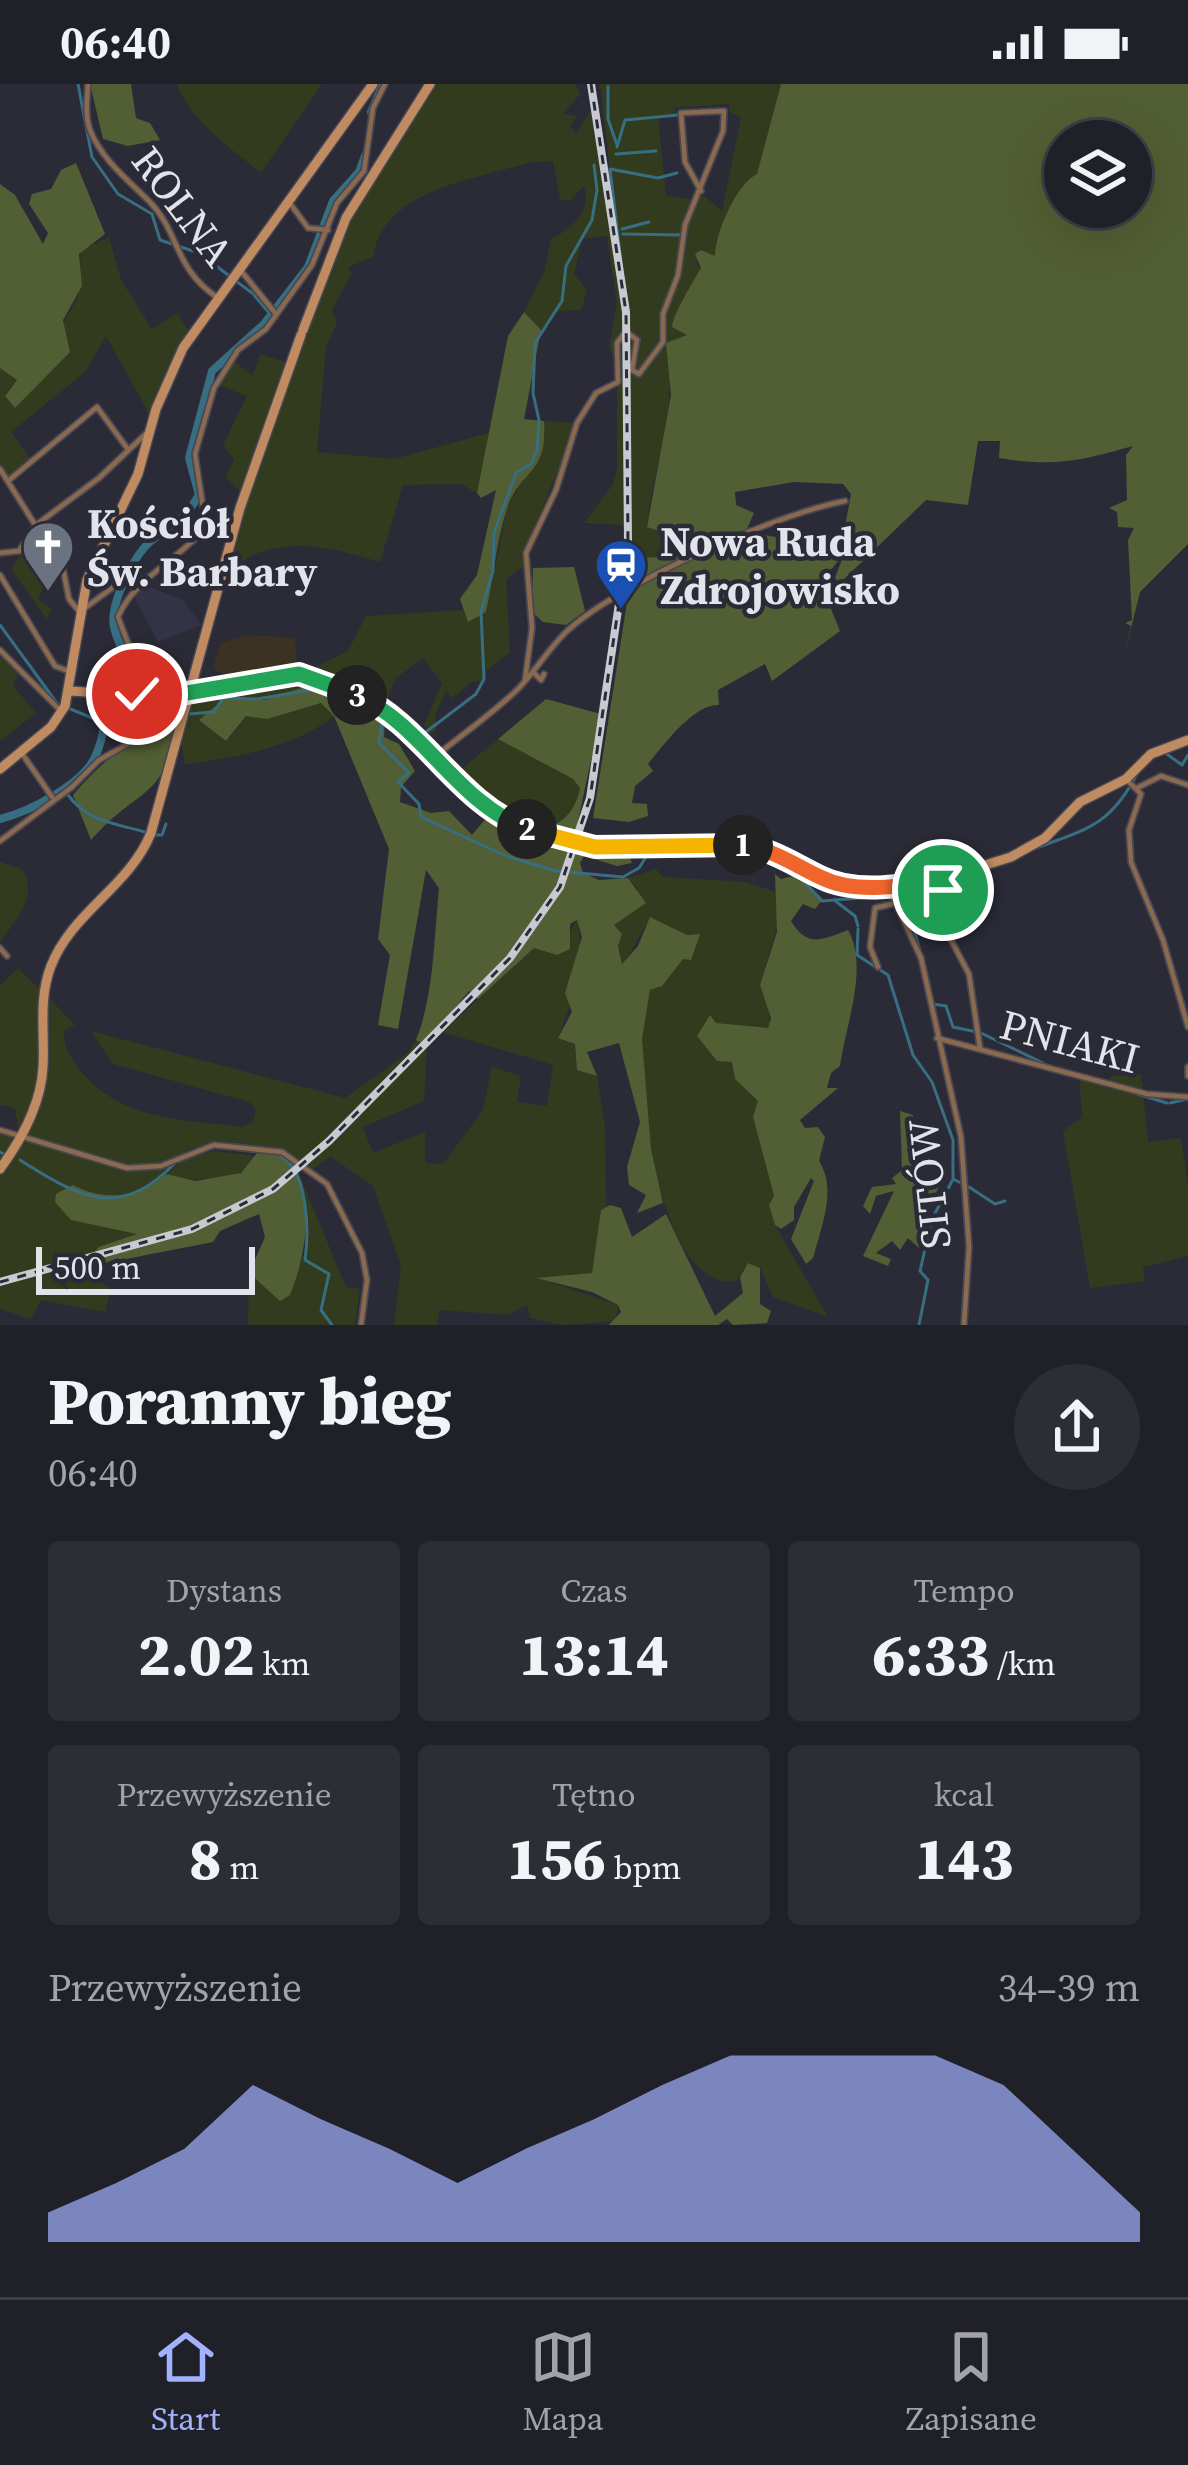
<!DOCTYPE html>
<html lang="pl">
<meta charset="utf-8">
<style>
:root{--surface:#202029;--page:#2d2d35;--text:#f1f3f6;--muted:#a2a3a8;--line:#3d3e46;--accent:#a3b2fd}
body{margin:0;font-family:"Source Serif 4",serif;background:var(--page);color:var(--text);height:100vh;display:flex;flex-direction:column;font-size:45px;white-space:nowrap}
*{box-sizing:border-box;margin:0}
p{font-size:39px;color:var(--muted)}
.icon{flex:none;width:66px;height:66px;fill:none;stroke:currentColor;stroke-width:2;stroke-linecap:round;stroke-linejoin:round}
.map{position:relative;height:1241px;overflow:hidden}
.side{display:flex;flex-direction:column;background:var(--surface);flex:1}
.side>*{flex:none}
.fabs{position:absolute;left:1044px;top:36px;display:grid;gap:24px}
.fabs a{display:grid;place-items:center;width:108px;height:108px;border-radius:50%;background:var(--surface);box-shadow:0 12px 48px #0002,0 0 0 3px var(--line);font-size:60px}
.scale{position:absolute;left:36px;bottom:30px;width:219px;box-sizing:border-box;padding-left:12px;border:6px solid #e3e3eb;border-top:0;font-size:33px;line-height:42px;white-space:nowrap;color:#e3e3eb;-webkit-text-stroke:9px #2b2b37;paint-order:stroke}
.pin{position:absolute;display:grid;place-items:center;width:102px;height:102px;color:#fff;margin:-51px;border:6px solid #fff;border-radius:50%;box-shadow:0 3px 12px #0007}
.km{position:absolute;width:60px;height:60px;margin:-30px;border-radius:50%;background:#222;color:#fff;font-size:33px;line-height:60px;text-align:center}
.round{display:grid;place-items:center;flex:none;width:126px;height:126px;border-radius:63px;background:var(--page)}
.summary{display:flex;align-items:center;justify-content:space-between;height:204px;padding:0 48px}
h1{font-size:66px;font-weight:800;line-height:90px}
.figures{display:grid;grid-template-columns:repeat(3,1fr);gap:18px;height:204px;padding:12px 48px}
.figures div{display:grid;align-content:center;border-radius:12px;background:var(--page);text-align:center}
.figures b{font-size:60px;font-weight:800}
.figures small{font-size:33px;font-weight:400}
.figures p{font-size:33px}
.chart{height:336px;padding:24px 48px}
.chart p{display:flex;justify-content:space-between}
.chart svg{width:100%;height:216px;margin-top:12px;fill:var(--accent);opacity:.7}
.status{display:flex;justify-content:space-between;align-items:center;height:84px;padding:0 60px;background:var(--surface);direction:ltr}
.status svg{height:33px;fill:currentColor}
.menu{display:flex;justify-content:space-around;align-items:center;height:168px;border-top:3px solid var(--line);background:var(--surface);font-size:33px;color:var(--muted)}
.menu a{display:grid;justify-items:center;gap:6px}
.menu .current{color:var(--accent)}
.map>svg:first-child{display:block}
</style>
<div class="status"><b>06:40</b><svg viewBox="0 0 49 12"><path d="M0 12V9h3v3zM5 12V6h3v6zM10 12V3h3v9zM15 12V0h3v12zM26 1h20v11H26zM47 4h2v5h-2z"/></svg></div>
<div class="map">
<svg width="1188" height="1241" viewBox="0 0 1188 1241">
<rect width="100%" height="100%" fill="#2b2b37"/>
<!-- commercial -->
<polygon fill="#3c3222" points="249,551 295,554 297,585 239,596 213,585 220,559"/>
<!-- built -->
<polygon fill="#343345" points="143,500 183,516 201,541 158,558 132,508"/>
<!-- green -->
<g fill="#333b1e" fill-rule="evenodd">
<path d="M177,0H322L261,89C231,64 190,37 177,0Z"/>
<path d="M433,0H575L580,10L563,30L577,32L570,42L576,49L593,23L623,208L626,441L584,439L613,400L617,385V280L609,264L617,219L607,152L582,155L574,190L587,206L581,226L558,227L541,246L524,228L544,189L551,155C572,145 592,127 584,102L570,117L560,115L553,77L531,78C476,96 384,104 373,173L348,183L351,190L332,226L337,240L326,263L317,368L394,375L492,348L477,409L461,400L403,401L380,478C339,466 301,454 258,469C244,473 240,483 224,481L301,251L349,135Z"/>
<path d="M600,0H781L757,91C737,100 715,149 715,172L694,178L701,184L680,245L687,251L667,259C679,319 653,383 647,443L669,450L665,474H634L630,459L629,247ZM729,20V27L741,34L722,127L703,111L697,116L666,112L658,32L675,30V24Z"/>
<polygon points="109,153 121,196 152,245 177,229 189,248 151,333 106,252 85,288 11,348 31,376 8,397 0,386 0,284 17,296 5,309 15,323 78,213 81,166"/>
<polygon points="260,270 288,279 241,408 226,394 234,375 223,361 247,312 216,300 232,276 253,292"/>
<path d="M544,337L577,339C566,373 524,456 525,481L506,495L510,568L486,587V598L473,597L452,614L446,607L435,631L436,647L431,650L424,642L442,599L423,574L395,595L381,631L362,634C334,581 300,617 261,615C247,615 238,612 224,614L220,624L200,634L229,655L246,632C273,638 295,620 324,620L334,632C296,663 234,674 185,680L179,647L190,608L299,591L348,567L366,532L464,526L469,537L486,528L507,425L545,352Z"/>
<polygon points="36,445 56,478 38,515 52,525 47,535 11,485"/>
<polygon points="6,572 18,588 13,602 36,629 0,657 0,574"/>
<path d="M498,655L573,695L580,704C574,733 564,740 534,742L533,747L493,726L497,718L459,687Z"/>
<path d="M0,778L22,785C39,814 17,834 0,858Z"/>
<path d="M656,785L663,793L745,798L774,807C787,834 769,862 764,889C761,908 774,926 768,945L715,939L710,932L704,941L722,978L732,977L759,1017L753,1033L774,1113L775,1141L828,1233L773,1213L760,1184L748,1179L736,1197C653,1211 625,949 650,905C662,885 685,870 699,850L687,851L650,834L623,881L614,842L630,826L638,805L628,794Z"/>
<path d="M577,836C587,871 571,922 558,953L575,960L577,986L597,992L605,1042L606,1123L601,1126L592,1190L538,1194L618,1221L616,1237L563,1241L530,1234L527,1221L508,1231L440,1226L437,1241H394L401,1181L373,1102L331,1073L308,1088C280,1065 218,1049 184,1068C174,1073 169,1087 160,1095C136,1117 99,1114 73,1101L139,1150L81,1184L111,1205L105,1228L41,1216L31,1235L0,1225V1051L19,1053L15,1024L0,1021V902L18,884L44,909L47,896L50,915L75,941L64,947C64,963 68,969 77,982C117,1037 181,1035 243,1043L253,1038L256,1026L249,1018L113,980L91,947L345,1014L408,969L416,956L427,963L424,1017L363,1043L373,1069L425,1048V1079L443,1080L483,1026L492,983L521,992L517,1018L547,1022L553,981L442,948L534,864L557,871Z"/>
<polygon points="1141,990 1148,1058 1181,1054 1188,1101 1188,1172 1143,1183 1145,1197 1090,1204 1063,1047 1082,1033 1079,991 1109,998 1111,992"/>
<path d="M214,1067L256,1072C244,1101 192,1097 167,1091L181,1077Z"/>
<path d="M301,1095L346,1203L360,1205L355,1241H248L249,1189L280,1216C318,1161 303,1155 301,1095Z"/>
</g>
<!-- forest -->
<g fill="#525e33" fill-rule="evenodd">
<polygon points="90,0 131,0 136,34 150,39 160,56 128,62 103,55"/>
<path d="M781,0H1188V460L1140,508L1123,576L1131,542L1125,539L1132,536L1128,456L1134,444L1118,443L1117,428L1109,424L1127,416L1126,371L1133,362C1081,377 1054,383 999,374L1000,357H978L968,421L926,416L839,500L835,494L844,470L829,488L823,487L820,498L840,547L772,597L765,580L718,606L719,621C695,619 663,661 648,680L653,687L635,702L632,719L647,720L648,732L629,738L593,734L634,474L665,473L668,450L647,443L671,311L666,259L687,251L672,243C673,230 693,198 701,184L695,170L701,166L715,172C715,149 737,99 757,90ZM1065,57H1131V123H1065ZM794,398L843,400L851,410L843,453C811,453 777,459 747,445L754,429L736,421L735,408Z"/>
<polygon points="76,79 105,150 79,170 82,202 63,236 70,268 15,324 5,312 17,296 0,284 0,100 15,111 43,160 48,149 29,120 32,110 51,105 61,86"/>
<path d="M524,228L541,246L524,335L544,337C548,391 521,385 508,422C496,456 494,493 486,528L468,538L460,515L477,491L496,406L481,414L477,409L508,252Z"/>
<polygon points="574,483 585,527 566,541 543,538 532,528 533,484"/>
<path d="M311,601C331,603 353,616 362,634L385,637L384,653L399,660L415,687L401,703L400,718L431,729L449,727L472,751L493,726C528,750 570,753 580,704L573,695L498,655L546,615L601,630L573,760L628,768L632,779L617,782L584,772L580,779L583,789L599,796L628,794L646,819L614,841L622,850L618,862L622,880L638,862L650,833L687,851L700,850L691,876L683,875L662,902L650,906L642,955L651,1065L663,1119L637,1129L646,1111L629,1101L627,1083L640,1038L619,959L587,968L597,992L577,986L575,960L558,954L572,928L565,909L582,853L577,836L570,840V865L557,871L534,864L478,915L469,907L424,961L416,956C434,911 434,854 439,804L426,786L398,945L378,941L390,871L378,855L389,765L334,632L321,619L267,635L246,632L226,657L199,636L224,615L264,616Z"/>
<path d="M183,635C159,722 142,699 91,756L73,711C104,674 136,650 183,635Z"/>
<path d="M775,790L781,795L797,791L823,815L815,825L803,820L791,837C808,865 823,855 848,846C869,883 846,940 840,982L831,989L827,1004H838L800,1036L805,1044L818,1043L825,1053L819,1077C837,1105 822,1141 813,1174L806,1180L791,1155L814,1097L811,1094L794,1123V1136L781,1145L775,1141L769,1121L774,1112L753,1033L758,1017L735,995L732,978L717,977L697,952L710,931L716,939L768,944L771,934L760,901L777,848Z"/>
<polygon points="900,1027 913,1031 915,1057 907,1065 916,1101 937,1093 941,1100 930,1118 917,1121 919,1164 908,1154 900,1166 892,1157 876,1169 891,1175 888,1182 863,1172 894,1107 876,1112 870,1130 863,1122 872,1103 896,1100 892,1094 902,1086"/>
<path d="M282,1068C320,1098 306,1173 290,1211L280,1217L249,1189L265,1153L259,1130L220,1147L213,1158L80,1184L99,1163L137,1150L71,1136L55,1118L56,1110L73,1101C104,1117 139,1115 166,1090L196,1097L241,1089L257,1069Z"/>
<polygon points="610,1121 621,1124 632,1153 666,1130 715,1232 743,1209 740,1193 748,1179 760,1184 760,1220 771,1227 767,1239 733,1241 727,1235 718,1241 609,1241 621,1228 618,1221 592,1208 536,1194 592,1189 601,1126"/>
</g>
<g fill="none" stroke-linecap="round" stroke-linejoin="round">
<!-- stream -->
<g stroke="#376e82" stroke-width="3">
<polyline points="78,0 92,73 118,110 152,130 160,156 199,169 252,209"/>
<polyline points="608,2 608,35 617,61"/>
<polyline points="617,63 625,36 678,31"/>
<polyline points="616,70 656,67"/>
<polyline points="622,145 649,138"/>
<polyline points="623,150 681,151"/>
<polyline points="254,211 270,230"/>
<polyline points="628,237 610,85 658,94 677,89"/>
<polyline points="539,336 533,309 535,259 562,217 566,182 592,136 597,106 594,81"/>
<polyline points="0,541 59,622"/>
<polyline points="343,610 358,637 374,631"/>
<polyline points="68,624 102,638"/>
<polyline points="188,630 214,628 223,614 257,615 329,603"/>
<polyline points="377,630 382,640 379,659 409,689 398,698 419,720 421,733 506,772 556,787 623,793 639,784 651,765"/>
<polyline points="418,654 476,610 484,595 481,528 493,487 494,449 516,389 531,380 537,367 539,337"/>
<polyline points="1164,668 1182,681 1188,671"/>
<polyline points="65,701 67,704"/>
<path d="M68,711C88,738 114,739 145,748"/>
<polyline points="154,751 162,751 166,740"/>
<polyline points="656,757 688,758"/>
<path d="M1036,764C1088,745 1111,741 1138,688"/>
<polyline points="786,778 822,817 934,808"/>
<polyline points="904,810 929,899"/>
<polyline points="834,816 855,832 858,842"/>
<polyline points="858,845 857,871 888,891 913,971 932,998 953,1056 953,1095 961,1099"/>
<polyline points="933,920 946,922 953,943 977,948"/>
<polyline points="981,949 1043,979"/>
<polyline points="1137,1010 1167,1019"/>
<polyline points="1170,1019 1188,1015"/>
<polyline points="236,1065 268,1069"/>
<polyline points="0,1068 4,1070"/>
<path d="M278,1070C309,1086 309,1148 305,1176L329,1190L321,1226L332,1241"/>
<path d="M20,1076C80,1114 120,1137 176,1078"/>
<polyline points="969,1103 995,1120 1005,1117"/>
<polyline points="919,1241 928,1196 920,1187 932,1135 952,1097"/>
</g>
<!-- river -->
<g stroke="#376e82" stroke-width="8">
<polyline points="371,28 383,0"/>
<path d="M0,735C28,728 82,701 95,673C115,630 86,633 143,614C139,587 119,569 114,543C109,521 134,471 151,457C171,441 186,435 199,411L189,374L212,287L264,240L308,183L333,117L359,88L365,72"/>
</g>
<!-- street casing -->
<g stroke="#484854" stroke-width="8">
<g id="street">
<path d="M88,0C87,15 85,32 90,46C102,76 128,96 149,117C180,148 173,184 218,214"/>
<polyline points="289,118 308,144 328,146"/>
<polyline points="242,188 276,230"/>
<polyline points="629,250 637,256 632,286 639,290 663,258 663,230 678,191 685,141 723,47 724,27 681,29 685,78 701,107"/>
<polyline points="0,385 63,485 69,515 78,526"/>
<polyline points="8,397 97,323 127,364"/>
<polyline points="0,469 19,467 36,441 99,394 151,345"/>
<polyline points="0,491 55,582 68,587"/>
<polyline points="85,524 124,495"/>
<polyline points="0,566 59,625"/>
<polyline points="533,588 541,596 544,590"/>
<polyline points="525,596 532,544 526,469 556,406 577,339 596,309 618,298 617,259 624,250"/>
<path d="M148,611L118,533C134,494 179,476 206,443L195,370L214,304L238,266L266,245L312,181L337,119L364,87L373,24L385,0"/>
<polyline points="21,668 52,713"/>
<path d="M432,675C460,652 492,630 518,605C535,587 548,566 565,549C614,501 776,430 845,417"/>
<polyline points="1129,698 1141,710 1129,746 1131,778 1163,856 1188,943"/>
<polyline points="1137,704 1161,692 1188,701"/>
<polyline points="0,757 72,703 99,676 128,660 149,623 169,627"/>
<polyline points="941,795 944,805 935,810 933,822 969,890 980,964"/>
<polyline points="888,803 921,874 961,1053 969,1163 964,1241"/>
<polyline points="0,864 7,872"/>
<polyline points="878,883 870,863 875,824 892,820"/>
<polyline points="937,954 1147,1010 1188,1013"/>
<polyline points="1188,983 1188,992"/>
<polyline points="0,1046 127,1084 161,1082 214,1061 282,1068 327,1100 362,1169 367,1196 361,1241"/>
</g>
</g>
<!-- secondary casing -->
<g stroke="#484854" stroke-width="12">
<g id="secondary">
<polyline points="303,246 346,134 430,0"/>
<polyline points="71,607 161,613 313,592 388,626 450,692 517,741 595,763 745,761 787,773 823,795 867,802 941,795 1011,773 1045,754 1080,718 1126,695 1151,670 1188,656"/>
<polyline points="0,685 51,643 65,622 87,496 138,390 156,325 183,264 373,0"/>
<path d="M0,1085C22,1055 41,1021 43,983C45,949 38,915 51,882C72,828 129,803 151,749L240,424L301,251"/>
</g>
</g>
<!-- street -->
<use href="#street" stroke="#8a694f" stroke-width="4.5"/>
<!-- secondary -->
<use href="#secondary" stroke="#c08b61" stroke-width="9"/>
<!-- rail casing -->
<g stroke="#c9c9d1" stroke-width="8">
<polyline id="rail" points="0,1198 192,1145 273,1105 329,1057 510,874 560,803 590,714 628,459 626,228 591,0"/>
</g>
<!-- rail -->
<use href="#rail" stroke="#2b2b37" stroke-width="3" stroke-dasharray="9" stroke-linecap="butt"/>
</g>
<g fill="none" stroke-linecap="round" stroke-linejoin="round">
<!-- split-1 casing -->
<g stroke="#fff" stroke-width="24">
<path id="split-1" d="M743,761C774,766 793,780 820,793C856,811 904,802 941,795L943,806"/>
</g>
<!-- split-2 casing -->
<g stroke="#fff" stroke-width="24">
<polyline id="split-2" points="527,745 595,763 743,761"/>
</g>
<!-- split-3 casing -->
<g stroke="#fff" stroke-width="24">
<path id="split-3" d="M357,611C424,642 456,718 527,745"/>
</g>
<!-- split-4 casing -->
<g stroke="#fff" stroke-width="24">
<polyline id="split-4" points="137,610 169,612 299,590 357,611"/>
</g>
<!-- split-1 -->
<use href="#split-1" stroke="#f0652b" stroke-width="15"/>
<!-- split-2 -->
<use href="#split-2" stroke="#f5b400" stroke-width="15"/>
<!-- split-3 -->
<use href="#split-3" stroke="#22a559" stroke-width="15"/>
<!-- split-4 -->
<use href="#split-4" stroke="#22a559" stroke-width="15"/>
</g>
<!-- icons -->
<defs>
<g id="church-pin" transform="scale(2.7)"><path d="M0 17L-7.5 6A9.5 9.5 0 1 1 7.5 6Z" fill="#6b7280" stroke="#2b2b37"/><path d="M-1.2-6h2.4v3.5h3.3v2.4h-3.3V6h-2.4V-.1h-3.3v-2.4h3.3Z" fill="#fff"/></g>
<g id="station-pin" transform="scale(2.7)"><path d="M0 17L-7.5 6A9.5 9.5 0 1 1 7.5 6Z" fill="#1a4fb4" stroke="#2b2b37"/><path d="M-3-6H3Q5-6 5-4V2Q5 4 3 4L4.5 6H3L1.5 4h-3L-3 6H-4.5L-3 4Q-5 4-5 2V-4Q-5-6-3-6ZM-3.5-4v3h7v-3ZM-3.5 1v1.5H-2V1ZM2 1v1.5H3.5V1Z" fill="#fff"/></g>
</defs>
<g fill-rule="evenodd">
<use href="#church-pin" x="48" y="463"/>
<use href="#station-pin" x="621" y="481"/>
</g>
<g text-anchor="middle" stroke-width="9" stroke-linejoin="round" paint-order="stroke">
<!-- street labels -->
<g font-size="42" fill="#e3e3eb" stroke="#2b2b37">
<text transform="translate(183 122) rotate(53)" y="15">ROLNA</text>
<text transform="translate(1070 957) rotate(15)" y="15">PNIAKI</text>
<text transform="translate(929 1100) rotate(-96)" y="15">SITÓW</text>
</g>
<!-- poi labels -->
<g font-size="42" font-weight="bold" fill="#e3e3eb" stroke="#2b2b37" text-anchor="start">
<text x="87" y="454">Kościół<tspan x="87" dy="48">Św. Barbary</tspan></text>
<text x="660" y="472">Nowa Ruda<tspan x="660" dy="48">Zdrojowisko</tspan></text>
</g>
</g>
</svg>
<div class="fabs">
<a><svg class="icon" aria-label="layers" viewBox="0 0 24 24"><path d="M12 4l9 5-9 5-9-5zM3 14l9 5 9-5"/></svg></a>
</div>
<div class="scale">500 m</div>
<div class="pin" style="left:943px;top:806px;background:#1e9e55"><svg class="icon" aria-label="arrive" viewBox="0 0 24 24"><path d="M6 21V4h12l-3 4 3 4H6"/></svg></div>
<div class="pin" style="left:137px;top:610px;background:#d93025"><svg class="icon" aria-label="check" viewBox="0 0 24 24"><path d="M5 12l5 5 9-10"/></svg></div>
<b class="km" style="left:743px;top:761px">1</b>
<b class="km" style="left:527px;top:745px">2</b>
<b class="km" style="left:357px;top:611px">3</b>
</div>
<section class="side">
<div class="summary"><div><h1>Poranny bieg</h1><p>06:40</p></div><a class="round"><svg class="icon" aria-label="share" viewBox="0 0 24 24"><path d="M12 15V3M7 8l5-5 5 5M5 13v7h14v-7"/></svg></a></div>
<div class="figures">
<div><p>Dystans</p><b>2.02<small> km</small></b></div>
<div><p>Czas</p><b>13:14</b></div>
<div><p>Tempo</p><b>6:33<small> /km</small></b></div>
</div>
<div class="figures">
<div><p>Przewyższenie</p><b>8<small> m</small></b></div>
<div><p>Tętno</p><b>156<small> bpm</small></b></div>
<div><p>kcal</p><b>143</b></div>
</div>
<div class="chart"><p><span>Przewyższenie</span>34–39 m</p>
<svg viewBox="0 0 160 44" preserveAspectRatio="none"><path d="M0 44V38L10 32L20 25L30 12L40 19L50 25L60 32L70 25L80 19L90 12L100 6L110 6L120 6L130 6L140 12L150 25L160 38V44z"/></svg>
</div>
</section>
<nav class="menu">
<a class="current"><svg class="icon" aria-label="home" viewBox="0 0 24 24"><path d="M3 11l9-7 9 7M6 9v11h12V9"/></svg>Start</a>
<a><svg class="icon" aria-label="map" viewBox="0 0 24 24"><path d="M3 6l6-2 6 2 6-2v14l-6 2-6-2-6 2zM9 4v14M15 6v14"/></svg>Mapa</a>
<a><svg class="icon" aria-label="saved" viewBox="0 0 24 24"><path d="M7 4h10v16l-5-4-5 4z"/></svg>Zapisane</a>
</nav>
